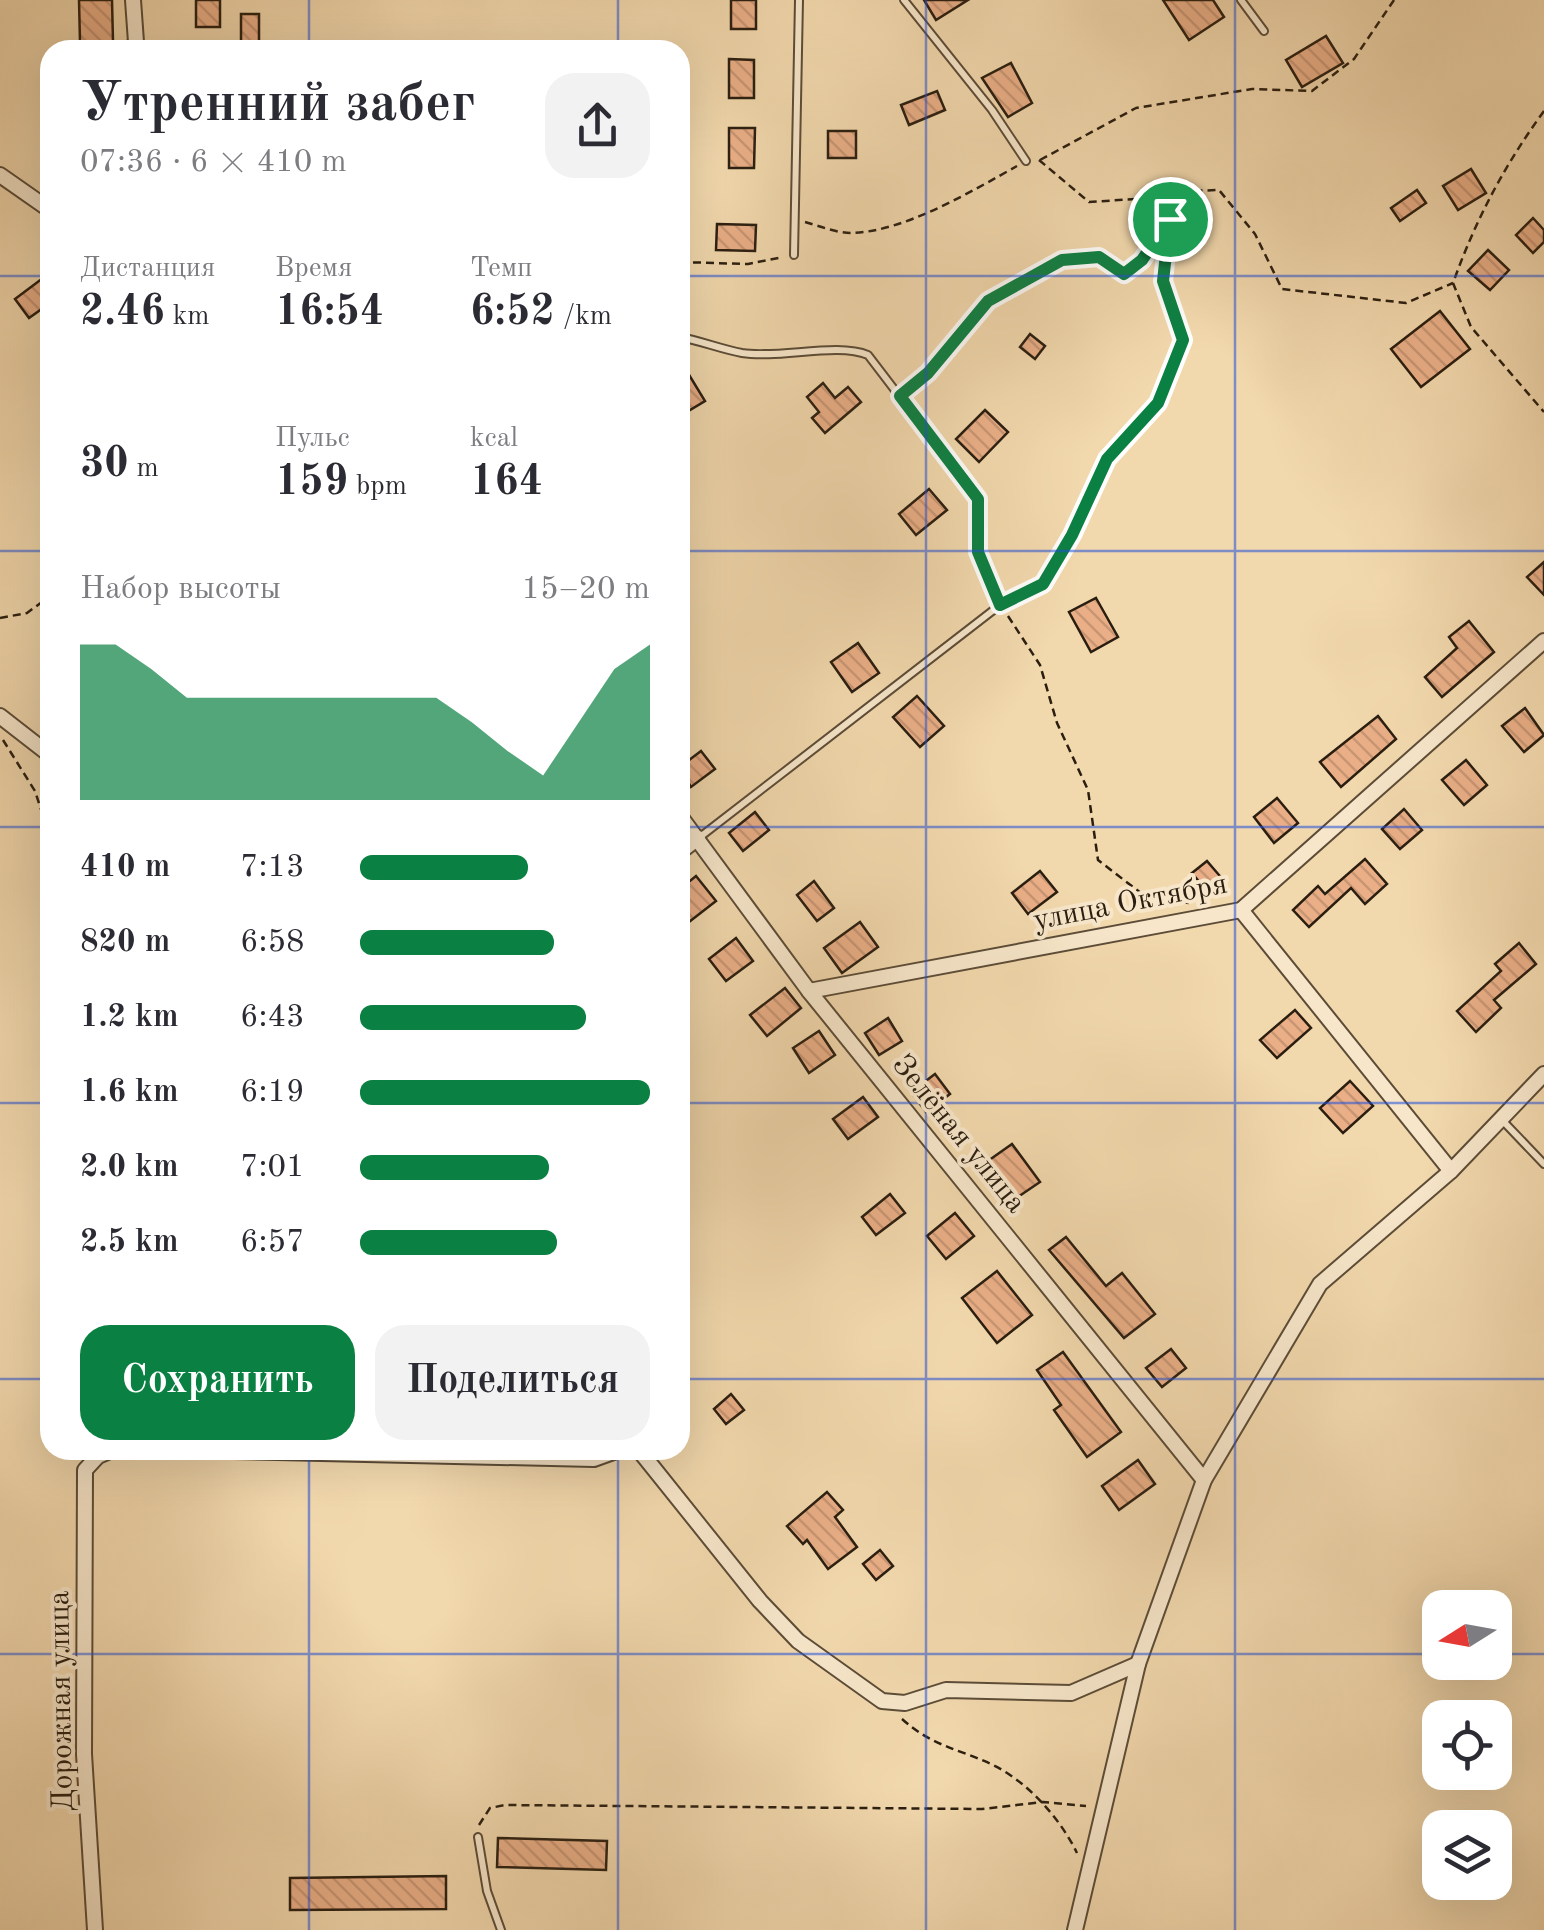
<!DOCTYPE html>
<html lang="ru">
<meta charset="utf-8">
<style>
:root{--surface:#fff;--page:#f2f2f3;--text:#2b2b33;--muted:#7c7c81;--accent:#0b8043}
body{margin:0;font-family:"Old Standard TT",serif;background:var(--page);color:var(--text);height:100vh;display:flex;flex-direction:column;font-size:38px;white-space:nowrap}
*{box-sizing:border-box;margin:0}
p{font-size:32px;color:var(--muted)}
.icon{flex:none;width:55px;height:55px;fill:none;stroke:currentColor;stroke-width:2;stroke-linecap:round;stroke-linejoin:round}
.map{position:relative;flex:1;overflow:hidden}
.sheet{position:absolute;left:40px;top:40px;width:650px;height:1420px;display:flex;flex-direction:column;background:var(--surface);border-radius:30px;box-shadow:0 10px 40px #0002}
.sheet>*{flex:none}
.needle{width:65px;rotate:259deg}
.tools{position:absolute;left:1422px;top:1590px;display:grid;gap:20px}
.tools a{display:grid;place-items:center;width:90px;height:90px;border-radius:20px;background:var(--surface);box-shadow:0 10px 40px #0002;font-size:50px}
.pin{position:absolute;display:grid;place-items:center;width:85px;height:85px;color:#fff;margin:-42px;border:5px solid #fff;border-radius:50%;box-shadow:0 2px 10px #0007}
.round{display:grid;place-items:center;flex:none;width:105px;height:105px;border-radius:30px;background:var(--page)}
.summary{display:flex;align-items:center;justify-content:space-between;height:170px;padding:0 40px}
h1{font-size:55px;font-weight:700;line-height:75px}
.metrics{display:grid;grid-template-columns:repeat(3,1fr);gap:15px;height:170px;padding:10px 40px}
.metrics div{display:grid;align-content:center}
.metrics b{font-size:42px;font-weight:700}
.metrics small{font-size:28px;font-weight:400}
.metrics p{font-size:28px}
.chart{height:280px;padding:20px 40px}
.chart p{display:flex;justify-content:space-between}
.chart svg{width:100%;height:180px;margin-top:10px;fill:var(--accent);opacity:.7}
.primary-button{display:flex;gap:20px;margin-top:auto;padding:20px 40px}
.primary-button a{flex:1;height:115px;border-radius:30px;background:var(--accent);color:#fff;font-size:40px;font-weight:700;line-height:115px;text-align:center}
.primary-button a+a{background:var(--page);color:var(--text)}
ul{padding:0 40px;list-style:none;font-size:32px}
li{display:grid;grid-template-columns:160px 120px 1fr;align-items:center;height:75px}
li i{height:25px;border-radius:12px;background:var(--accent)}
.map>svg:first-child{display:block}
</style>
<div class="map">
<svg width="1544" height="1930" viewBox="0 0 1544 1930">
<defs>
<pattern id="building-back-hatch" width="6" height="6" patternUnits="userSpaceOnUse" patternTransform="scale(2.5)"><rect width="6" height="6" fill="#eaaf87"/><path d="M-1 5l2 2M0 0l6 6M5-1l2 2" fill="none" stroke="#c99674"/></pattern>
</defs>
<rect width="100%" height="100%" fill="#f2d8ad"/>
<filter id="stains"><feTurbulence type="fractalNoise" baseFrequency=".002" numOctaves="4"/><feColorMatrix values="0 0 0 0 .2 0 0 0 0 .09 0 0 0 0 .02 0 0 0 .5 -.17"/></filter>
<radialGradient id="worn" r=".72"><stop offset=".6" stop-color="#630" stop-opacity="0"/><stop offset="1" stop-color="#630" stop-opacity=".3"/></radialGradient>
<!-- building -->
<g fill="url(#building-back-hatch)" stroke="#2a1e10" stroke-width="2.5">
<polygon points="79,0 112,0 113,41 80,42"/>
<rect x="196" y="0" width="24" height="27"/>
<rect x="731" y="0" width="25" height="29"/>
<polygon points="924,0 968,0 936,20"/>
<polygon points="1163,0 1213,0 1224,17 1189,40"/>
<rect x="241" y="14" width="18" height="36"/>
<polygon points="1326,36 1343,63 1302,87 1286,60"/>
<polygon points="729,59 754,60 754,98 729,98"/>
<polygon points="1011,63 1032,103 1008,117 982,78"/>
<polygon points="937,91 945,110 909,125 901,105"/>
<polygon points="729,128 755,128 754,168 729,168"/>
<rect x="828" y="131" width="28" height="27"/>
<polygon points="1471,169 1486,193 1458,210 1443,186"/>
<polygon points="1417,190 1426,203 1400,221 1391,208"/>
<polygon points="1533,218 1544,230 1544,242 1533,253 1516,235"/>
<polygon points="717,224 756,225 755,251 716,250"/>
<polygon points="1488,250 1509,270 1490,290 1468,271"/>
<polygon points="43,278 50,288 50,303 29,318 15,299"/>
<polygon points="1440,311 1470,349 1421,387 1391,349"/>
<polygon points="1030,334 1045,346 1035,359 1020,347"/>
<polygon points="680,360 705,401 680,416"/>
<polygon points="823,383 835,398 848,387 861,402 825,433 812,418 819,412 807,397"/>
<polygon points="985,410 1008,432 979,462 956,439"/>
<polygon points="929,489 947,510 916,535 899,514"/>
<polygon points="1544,562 1544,595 1527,577"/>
<polygon points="1096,598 1118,637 1091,652 1069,612"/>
<polygon points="1469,621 1494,652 1442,697 1425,677 1457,648 1449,637"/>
<polygon points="858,643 879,673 852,692 831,662"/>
<polygon points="917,696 944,726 920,747 893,717"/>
<polygon points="1525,708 1544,735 1524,752 1502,726"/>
<polygon points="1378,716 1396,739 1341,787 1320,762"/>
<polygon points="701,751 715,769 691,787 680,767"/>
<polygon points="1466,760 1487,785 1464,805 1442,780"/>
<polygon points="1277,798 1298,823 1274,843 1254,817"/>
<polygon points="1404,809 1422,830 1400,849 1382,829"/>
<polygon points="755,812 769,830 743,851 729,833"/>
<polygon points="1365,859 1387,884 1365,904 1351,888 1309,927 1293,910 1318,886 1325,894"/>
<polygon points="1207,861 1225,882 1210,895 1192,873"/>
<polygon points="1040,871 1057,892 1028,914 1012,893"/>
<polygon points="696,876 716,901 680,929 680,889"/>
<polygon points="814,881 834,908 817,921 797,895"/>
<polygon points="860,922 878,947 842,973 824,948"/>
<polygon points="736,938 753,961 726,981 709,959"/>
<polygon points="1519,943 1536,964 1494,1000 1501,1008 1476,1032 1457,1011 1501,971 1495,964"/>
<polygon points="785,988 801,1008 767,1036 750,1015"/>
<polygon points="1295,1010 1311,1028 1277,1058 1260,1040"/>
<polygon points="888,1018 902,1041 879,1055 865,1033"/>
<polygon points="819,1031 835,1055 809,1073 793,1048"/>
<polygon points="935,1074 950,1094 926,1112 911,1092"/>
<polygon points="1350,1081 1373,1106 1343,1133 1320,1108"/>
<polygon points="863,1097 878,1117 848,1139 833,1119"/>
<polygon points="1012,1144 1040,1182 1012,1201 985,1163"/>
<polygon points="890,1194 905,1213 876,1235 862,1217"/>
<polygon points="955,1213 974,1236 946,1259 927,1236"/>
<polygon points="1066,1237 1106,1286 1122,1273 1155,1314 1124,1338 1049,1250"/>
<polygon points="997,1271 1032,1315 997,1343 962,1298"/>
<polygon points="1171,1349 1186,1368 1162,1387 1146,1368"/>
<polygon points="1063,1352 1121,1432 1087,1457 1054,1410 1061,1405 1037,1370"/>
<polygon points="731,1394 744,1410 726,1424 714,1409"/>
<polygon points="1138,1460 1155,1484 1119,1510 1102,1486"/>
<polygon points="827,1492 843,1510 835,1517 857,1547 828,1569 807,1540 803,1544 787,1526"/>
<polygon points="880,1550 893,1566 876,1580 863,1564"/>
<polygon points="498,1838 607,1841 606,1870 497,1867"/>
<polygon points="446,1876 446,1909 290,1910 290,1878"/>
</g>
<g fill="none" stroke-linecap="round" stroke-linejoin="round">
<!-- lane casing -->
<g stroke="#5c4c37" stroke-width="10">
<g id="lane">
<polyline points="904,0 992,110 1026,161"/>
<polyline points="1241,0 1264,31"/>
<polyline points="794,255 799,0"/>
<path d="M680,337C701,341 721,349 742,353C779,359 838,342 868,355L978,499V553L1000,605L700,837"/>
<polyline points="1501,1119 1544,1164"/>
<polyline points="478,1837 487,1891 501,1930"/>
</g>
</g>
<!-- street casing -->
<g stroke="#5c4c37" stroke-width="18">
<g id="street">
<polyline points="130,50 136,42 133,0"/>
<polyline points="0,175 50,210"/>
<polyline points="0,716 50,755"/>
<polyline points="680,816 809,991 1204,1480"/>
<polyline points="680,852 698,838"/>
<polyline points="1241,910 1451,1171"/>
<polyline points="809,991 1241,910 1544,641"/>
<polyline points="187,1450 594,1459 619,1450"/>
<polyline points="639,1450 760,1601 798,1641 882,1701 905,1703 946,1690 1071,1693 1138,1664"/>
<polyline points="95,1930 84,1754 85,1470 98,1456 112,1450"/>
<polyline points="1075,1930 1138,1664 1204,1480 1320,1284 1451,1171 1544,1074"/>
</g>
</g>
<!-- path -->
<g stroke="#2a1e10" stroke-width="2.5" stroke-dasharray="8 5" stroke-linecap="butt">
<path d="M1544,111C1504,166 1476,219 1453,283L1471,327L1544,412"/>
<polyline points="1039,160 1089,202 1152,198 1170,219 1190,191 1219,190 1255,234 1282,289 1406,303 1453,283"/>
<polyline points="1040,160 1136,108 1252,89 1312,91 1354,59 1394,0"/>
<path d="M805,222C819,226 837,233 851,233C904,232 972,191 1017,166"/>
<polyline points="680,262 748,264 783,257"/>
<polyline points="908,389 989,301 1062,260 1099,257 1124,274 1142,259 1169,220"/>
<polyline points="1012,599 1043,583 1072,535 1107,459 1158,403 1183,340 1163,281 1170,219"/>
<polyline points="1008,616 1040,665 1057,723 1088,790 1098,860 1146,897 1189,903"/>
<polyline points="0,618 27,613 50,596"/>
<polyline points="3,740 35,791 50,837"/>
<path d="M902,1719C932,1746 956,1748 991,1764C1027,1781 1060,1818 1077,1853"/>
<polyline points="479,1825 490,1808 505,1805 982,1809 1043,1802 1086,1806"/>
</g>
<!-- lane -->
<use href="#lane" stroke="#f7e6ca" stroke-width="6"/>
<!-- street -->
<use href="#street" stroke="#f7e6ca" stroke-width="14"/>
</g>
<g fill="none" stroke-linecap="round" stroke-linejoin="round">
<!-- route casing -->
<g stroke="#fff" stroke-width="20">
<polygon id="route" points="1170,219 1163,281 1183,340 1158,403 1107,459 1072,535 1043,584 1000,605 978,552 978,499 900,396 928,373 988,301 1062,260 1099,257 1124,274 1142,260"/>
</g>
<!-- route -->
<use href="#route" stroke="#0b8043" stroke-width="12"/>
</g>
<!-- grid -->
<path fill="none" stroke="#1d4ed8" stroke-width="2.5" stroke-opacity="0.55" d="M309,0V50M618,0V50M926,0V1930M1235,0V1930M0,276H50M680,276H1544M0,551H50M680,551H1544M0,827H50M680,827H1544M0,1103H50M680,1103H1544M0,1379H50M680,1379H1544M309,1450V1930M618,1450V1930M0,1654H1440M1495,1654H1544"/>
<g text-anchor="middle" stroke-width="8" stroke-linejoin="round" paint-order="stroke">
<!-- street labels -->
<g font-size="30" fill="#2a1e10" stroke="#f7e6ca">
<text transform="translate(1130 901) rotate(-11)" y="10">улица Октября</text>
<text transform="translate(960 1133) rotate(51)" y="10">Зелёная улица</text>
<text transform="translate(60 1701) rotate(-91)" y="10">Дорожная улица</text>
</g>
</g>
<rect width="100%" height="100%" filter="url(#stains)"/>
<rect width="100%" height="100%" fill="url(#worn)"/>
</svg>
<div class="tools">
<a><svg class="needle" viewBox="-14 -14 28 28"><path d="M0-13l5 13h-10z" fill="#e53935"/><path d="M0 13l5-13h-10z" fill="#7c7c81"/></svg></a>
<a><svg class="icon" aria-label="locate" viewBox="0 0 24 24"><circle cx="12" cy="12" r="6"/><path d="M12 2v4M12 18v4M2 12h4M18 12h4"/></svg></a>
<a><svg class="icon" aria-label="layers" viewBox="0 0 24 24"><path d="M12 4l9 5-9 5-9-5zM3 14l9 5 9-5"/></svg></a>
</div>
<div class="pin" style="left:1170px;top:219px;background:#1e9e55"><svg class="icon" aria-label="arrive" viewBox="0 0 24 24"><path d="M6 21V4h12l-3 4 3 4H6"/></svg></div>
<section class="sheet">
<div class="summary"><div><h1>Утренний забег</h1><p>07:36 · 6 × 410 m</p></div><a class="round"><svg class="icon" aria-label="share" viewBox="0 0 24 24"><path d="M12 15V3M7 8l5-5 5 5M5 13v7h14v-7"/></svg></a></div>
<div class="metrics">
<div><p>Дистанция</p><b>2.46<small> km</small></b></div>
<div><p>Время</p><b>16:54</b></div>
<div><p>Темп</p><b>6:52<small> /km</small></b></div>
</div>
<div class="metrics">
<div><b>30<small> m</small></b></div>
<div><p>Пульс</p><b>159<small> bpm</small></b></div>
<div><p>kcal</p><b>164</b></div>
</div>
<div class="chart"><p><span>Набор высоты</span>15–20 m</p>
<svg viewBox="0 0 160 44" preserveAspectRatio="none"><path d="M0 44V6L10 6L20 12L30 19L40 19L50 19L60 19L70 19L80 19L90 19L100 19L110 25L120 32L130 38L140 25L150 12L160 6V44z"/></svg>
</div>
<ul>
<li><b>410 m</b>7:13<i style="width:58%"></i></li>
<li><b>820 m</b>6:58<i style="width:67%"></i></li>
<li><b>1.2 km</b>6:43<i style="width:78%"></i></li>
<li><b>1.6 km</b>6:19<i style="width:100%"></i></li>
<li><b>2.0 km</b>7:01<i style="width:65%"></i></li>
<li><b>2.5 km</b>6:57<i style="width:68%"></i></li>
</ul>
<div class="primary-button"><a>Сохранить</a><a>Поделиться</a></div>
</section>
</div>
